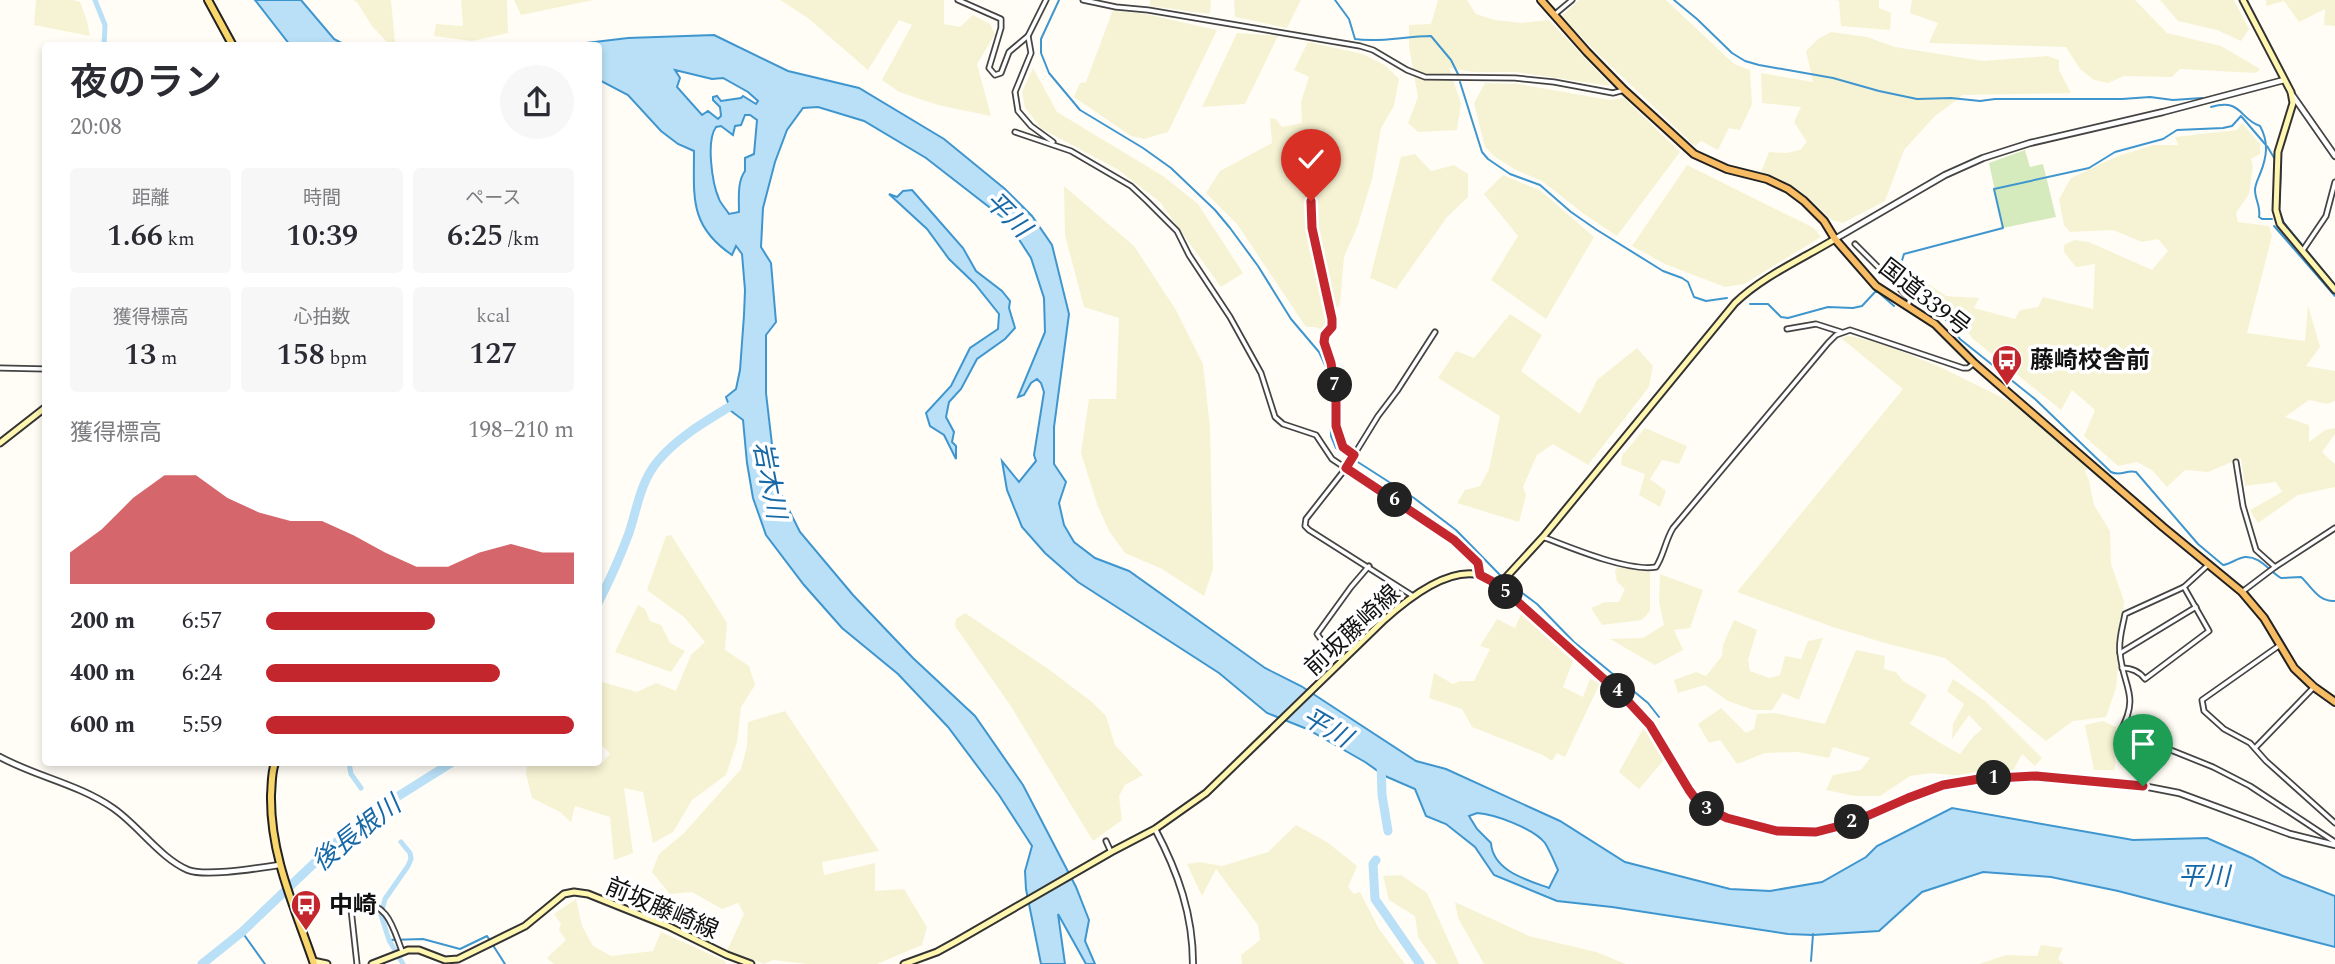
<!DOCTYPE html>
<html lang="ja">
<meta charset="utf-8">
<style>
:root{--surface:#fff;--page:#f7f7f7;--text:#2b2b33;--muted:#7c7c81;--accent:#c4262e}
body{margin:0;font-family:Spectral,"Noto Sans JP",serif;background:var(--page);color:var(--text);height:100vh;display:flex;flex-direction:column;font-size:26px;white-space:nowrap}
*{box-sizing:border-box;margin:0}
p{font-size:23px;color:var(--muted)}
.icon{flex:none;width:38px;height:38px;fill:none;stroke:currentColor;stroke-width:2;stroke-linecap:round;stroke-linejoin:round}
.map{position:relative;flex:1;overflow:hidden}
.details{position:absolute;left:42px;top:42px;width:560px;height:724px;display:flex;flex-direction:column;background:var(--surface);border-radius:7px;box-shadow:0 4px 10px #0003}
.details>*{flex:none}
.pin{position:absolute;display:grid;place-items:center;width:60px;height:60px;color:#fff;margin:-72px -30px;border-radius:50% 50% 50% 0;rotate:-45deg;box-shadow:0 0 7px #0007}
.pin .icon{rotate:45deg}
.km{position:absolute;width:35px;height:35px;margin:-18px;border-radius:50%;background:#222;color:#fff;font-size:19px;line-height:35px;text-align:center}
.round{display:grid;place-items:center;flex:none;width:74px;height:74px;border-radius:37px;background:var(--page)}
.summary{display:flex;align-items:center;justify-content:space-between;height:119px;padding:0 28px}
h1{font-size:38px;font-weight:600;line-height:52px}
.metrics{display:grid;grid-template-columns:repeat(3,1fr);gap:10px;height:119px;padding:7px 28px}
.metrics div{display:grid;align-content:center;border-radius:7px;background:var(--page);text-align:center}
.metrics b{font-size:30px;font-weight:600}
.metrics small{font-size:19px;font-weight:400}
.metrics p{font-size:19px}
.chart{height:196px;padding:14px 28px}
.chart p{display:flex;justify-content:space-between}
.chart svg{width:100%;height:126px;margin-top:7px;fill:var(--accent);opacity:.7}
ul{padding:0 28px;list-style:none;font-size:23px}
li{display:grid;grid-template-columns:112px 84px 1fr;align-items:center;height:52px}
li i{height:18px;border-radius:9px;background:var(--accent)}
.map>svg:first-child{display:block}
</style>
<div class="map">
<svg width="2335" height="964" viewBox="0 0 2335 964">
<rect width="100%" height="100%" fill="#fffdf5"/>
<!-- farmland -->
<g fill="#f6f3d4">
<polygon points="36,0 73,0 80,2 87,21 90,36 34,25"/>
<polygon points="353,0 391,0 395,43 386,41 372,26 357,2"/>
<polygon points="461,0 507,0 508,33 472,41 434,36 436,24 463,26"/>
<polygon points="514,0 593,0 521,15"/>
<polygon points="780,0 944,0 944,24 960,27 973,15 990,24 995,34 977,64 991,116 938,105 899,92 882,80 912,25 899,20 868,70 808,18"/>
<polygon points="1150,0 1211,0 1210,14 1150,6"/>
<polygon points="1234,0 1301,0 1287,28 1235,17"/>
<polygon points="1438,0 1467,0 1476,14 1495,20 1522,23 1549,20 1611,86 1515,72 1474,72 1449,68 1461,103 1457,130 1418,132 1408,123 1418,97 1409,47 1409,25 1431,24"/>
<polygon points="1579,0 1666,0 1734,64 1750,70 1752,104 1740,130 1729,128 1718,150 1701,141 1695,146 1590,46 1562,16"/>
<polygon points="1836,0 1879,0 1879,8 1891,13 1890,30 1841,26 1839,1"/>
<polygon points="1912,0 2135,0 2167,33 2221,46 2260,69 2256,73 2180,69 2172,77 2124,76 2108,83 2094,80 2080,69 2066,47 1929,43 1938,23 1910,13"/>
<polygon points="2160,0 2234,0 2249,29 2241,41 2217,30 2178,21"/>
<polygon points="2266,0 2335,0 2335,26 2324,25 2325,9 2299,22 2284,1 2266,6"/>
<polygon points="1113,10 1145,14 1217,30 1168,132 1144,139 1131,136 1074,97 1080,83 1086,82"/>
<polygon points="1831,32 1867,37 1895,47 1983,61 2048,56 2059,60 2059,70 2071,93 1963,95 1934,117 1904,150 1885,201 1843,223 1832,220 1810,199 1787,183 1761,172 1769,152 1786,153 1800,150 1807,142 1794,122 1801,107 1762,103 1761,73 1813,82 1806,51 1818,39"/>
<polygon points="1237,33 1278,36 1245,104 1202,107"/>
<polygon points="1308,42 1363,54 1386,66 1399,79 1394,106 1381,128 1372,179 1358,225 1344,257 1340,304 1322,330 1315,327 1306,327 1237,224 1206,193 1220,171 1272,143 1270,118 1276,119 1282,127 1302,123 1301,102 1309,77 1294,70"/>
<polygon points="1033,68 1057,112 1163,176 1198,204 1243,273 1221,287 1160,202 1117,169 1042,129 1025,108 1022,92"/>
<polygon points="1485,83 1519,84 1610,100 1624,98 1680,152 1617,236 1584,214 1542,181 1516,170 1495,157 1485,147 1474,103"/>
<polygon points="2242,123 2260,144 2260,154 2251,159 2253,166 2249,194 2236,213 2238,222 2269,226 2272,236 2247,333 2305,341 2308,305 2320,347 2306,366 2335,371 2335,401 2327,404 2309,400 2285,417 2309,425 2309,442 2325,430 2335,428 2335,434 2322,452 2335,464 2335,487 2298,495 2258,523 2250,510 2282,492 2276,482 2245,486 2241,458 2208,472 2185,470 2167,487 2152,470 2137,462 2118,466 2084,436 2095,410 2072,390 2061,410 1973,339 1949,308 1926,292 1927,283 1946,296 1979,298 1974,308 2015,319 2020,310 2038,307 2043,297 2093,309 2095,264 2076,267 2064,252 2064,245 2074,240 2089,242 2152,270 2168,251 2158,239 2142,242 2113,230 2070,232 2064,225 2059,199 2071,178 2118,156 2154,145 2178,145 2175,137 2237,130"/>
<polygon points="1415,154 1431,171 1454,165 1468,174 1468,197 1447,217 1396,289 1370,278 1401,157"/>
<polygon points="1687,165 1814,228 1821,237 1744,284 1725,287 1665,264 1632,246"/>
<polygon points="1503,175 1541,191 1594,237 1546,319 1491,280 1518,236 1484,194"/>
<polygon points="1064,186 1134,246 1176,310 1203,364 1210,427 1213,569 1204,596 1162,569 1125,553 1109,531 1097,504 1081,453 1089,399 1116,399 1119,318 1084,307 1065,235"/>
<polygon points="1510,314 1542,335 1521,371 1580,414 1597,380 1637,348 1653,366 1649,387 1588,465 1553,444 1537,455 1523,487 1526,495 1519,522 1457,503 1465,490 1480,486 1489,469 1500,416 1438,378 1456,351 1474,358"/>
<polygon points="1849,336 1878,342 1938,366 2017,405 2089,467 2085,471 2089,481 2094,505 2110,531 2111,564 2124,601 2116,688 2106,717 2073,721 2046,741 1945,658 1888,644 1833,627 1737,592 1903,389 1841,338"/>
<polygon points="1645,428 1687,446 1679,464 1662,460 1650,479 1666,491 1660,507 1639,495 1645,474 1621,465 1622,456"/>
<polygon points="671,535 727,623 725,650 749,666 755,685 741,707 737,742 726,775 692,800 673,832 653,843 643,792 624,788 633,853 614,860 610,817 575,806 571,822 560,812 532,798 526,774 527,763 590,763 599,766 610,754 599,742 599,681 637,692 656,683 676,691 691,655 705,642 684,617 647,590 666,536"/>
<polygon points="1618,567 1650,572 1650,611 1642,620 1602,625 1591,608 1605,602 1619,602 1625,589 1617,582 1615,571"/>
<polygon points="1660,574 1703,590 1690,628 1674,630 1683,650 1655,665 1610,639 1643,638 1664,625 1659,602"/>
<polygon points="638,605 645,609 650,621 661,625 670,643 685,651 671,672 615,652"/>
<polygon points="965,613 1047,668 1092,702 1106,716 1115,745 1143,775 1125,785 1119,796 1122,820 1093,841 1010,705 955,626 956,619"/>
<polygon points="1521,614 1573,661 1563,687 1583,697 1590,679 1600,683 1565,757 1557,753 1552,761 1543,755 1472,727 1462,709 1429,698 1434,673 1453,684 1460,681 1474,681 1490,649 1480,646 1497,619 1515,628"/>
<polygon points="1734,620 1757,630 1748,660 1750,671 1769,678 1780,675 1785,656 1801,659 1808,641 1823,638 1799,700 1783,693 1772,710 1753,710 1728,701 1705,685 1678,693 1674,680 1696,672 1706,676 1722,656 1723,645"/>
<polygon points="1856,650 1885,656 1884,669 1896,672 1903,681 1927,695 1910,724 1942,744 1960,754 1973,737 1982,729 1969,715 1952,739 1953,724 1964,704 1947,691 1953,679 1985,701 2042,758 2035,766 2022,754 2013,771 1985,770 1961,776 1931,773 1910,776 1880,796 1855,796 1826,790 1833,775 1861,770 1870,758 1833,747 1829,758 1798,752 1765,753 1737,764 1720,740 1709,743 1698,724 1721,708 1746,733 1754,729 1757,714 1774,713 1825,724"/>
<polygon points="785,711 879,851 822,862 824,875 875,863 875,891 904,889 927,927 922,945 877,964 807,964 773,960 764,964 727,951 744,914 738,903 722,909 692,892 670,894 652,872 659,854 684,833 741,769 747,746 748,722"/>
<polygon points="2103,721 2116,727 2115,770 2094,770 2085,725"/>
<polygon points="1643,729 1652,738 1663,761 1639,789 1619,772"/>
<polygon points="1296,825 1327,842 1357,866 1348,887 1354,894 1360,892 1379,929 1405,964 1242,964 1241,955 1260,940 1258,925 1216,869 1202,896 1187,864 1200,862 1222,866 1268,852"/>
<polygon points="1401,875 1427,893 1459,964 1437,964 1418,937 1415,916 1389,900 1383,876"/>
<polygon points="576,899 582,926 593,946 611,956 653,951 661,932 725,961 726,964 554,964 547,958 566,940 559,930 561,924 554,914"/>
<polygon points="1455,902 1529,936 1596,952 1626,964 1484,964 1458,918"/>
<polygon points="2041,945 2063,948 2058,959 2064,964 1979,964 2006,955 2037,956"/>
</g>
<!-- green -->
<polygon fill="#d5ebbd" points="2025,150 2030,167 2043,164 2056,217 2003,228 1989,163"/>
<!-- water -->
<g fill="#b9e0f7" stroke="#3f96cf" stroke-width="2" fill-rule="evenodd">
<polygon points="255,0 301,0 334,39 345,45 290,45"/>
<path d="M714,35L788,71L859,88L944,139L1005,189L1032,216L1052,245L1069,314L1054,427V464L1066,482L1059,503L1064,525L1074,542L1095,558L1129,571L1265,668L1301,686L1416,761L1446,769L1560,821L1625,862L1730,889L1770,891L1822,882L1866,857L1877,846L1952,808L2133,840L2207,838L2252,858L2283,876L2335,896V947L2118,891L2051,877L1983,872L1922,892L1879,931L1813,935L1788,934L1612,907L1557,901L1494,875L1475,847L1446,824L1426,816L1415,789L1385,776L1365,762L1307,729L1267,713L1219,673L1078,582L1045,553L1022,527L1007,490L1002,461L1019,482L1036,461L1034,455L1044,392L1041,383L1037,379L1031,383L1024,395L1018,397L1045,332L1044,298L1031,258L1007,221L926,158L864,121L818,107L803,108L787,130L775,162L763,208L761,247L771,263L776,322L766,335V393L773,453L781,494L800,532L853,595L913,658L975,716L1023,785L1076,887L1089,920L1085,941L1095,964H1086L1058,914L1065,964H1041L1026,889L1025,871L1032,846L999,795L948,727L898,674L842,628L804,585L766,535L753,498L747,463L743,420L731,411L726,397L736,389L740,370L744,315L745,290L742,254L736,246L732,255C689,226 694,197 694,151L678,144L661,131L628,95L599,80L598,46H561L628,38ZM675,70L712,79L723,78L748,92L758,101L756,104L743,96L741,98L721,101L717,96L713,97V100L720,107L721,116L718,119L708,111L702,115L677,87L680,78ZM745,115H750L757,120L754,154L745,158V171C737,182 739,199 739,212L729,214C726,209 721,204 719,199C712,183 706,141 716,127L721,126L733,135L735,126L741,125ZM1477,813C1495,814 1534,829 1545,843C1550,851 1554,861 1558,870L1549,888C1527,880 1493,871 1491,843L1477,829L1469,816Z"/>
<polygon points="912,190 963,248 976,271 1002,291 1010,301 1009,308 1015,328 1005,339 977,359 961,389 949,402 946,417 954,432 952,442 956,446 956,459 944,435 930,426 926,413 951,386 970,348 998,329 999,314 975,284 949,259 927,229 889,194 897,197 903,191"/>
</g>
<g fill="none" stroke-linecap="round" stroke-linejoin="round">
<!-- stream -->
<g stroke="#3f96cf" stroke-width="2">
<polyline points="1059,0 1041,39 1041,53 1049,73 1080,110 1143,148 1171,168 1215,210 1230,228 1258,266 1291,319 1319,352 1326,367 1330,382 1331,436 1336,448 1414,498 1456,530 1501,576"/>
<path d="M1335,0L1349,19L1355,39C1380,43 1405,36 1431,36L1451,60L1458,74"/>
<polyline points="1674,0 1697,19 1732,53 1745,61 1759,65 1833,78 1879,91 1917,99 1951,98 1980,101 1995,99 2122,99 2150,97 2173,100 2202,98"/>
<polyline points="1460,82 1482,152 1488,159 1510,174 1540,185 1571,212 1597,230 1663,271 1682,278 1688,282 1694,297 1706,301 1727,298"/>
<path d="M2211,107C2242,98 2239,119 2260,126C2269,142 2267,157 2260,174C2258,179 2255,185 2255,190C2255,200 2261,206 2259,217L2262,219H2272"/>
<polyline points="2267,146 2276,161"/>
<polyline points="2279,166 2281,167 2279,210 2284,223 2335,285"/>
<polyline points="2274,226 2335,296"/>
<polyline points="1896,280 1904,254 2003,228 1994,189 2089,168 2115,152 2163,139 2177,130 2223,128 2232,126 2241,116 2265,144"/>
<path d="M1908,292L1911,290L1920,299L1940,312L1960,339L2035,399L2111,472C2121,477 2127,469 2136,472L2198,544L2223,565C2231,564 2237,558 2245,557C2260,556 2269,571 2281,578L2301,577C2312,587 2318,602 2335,601"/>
<polyline points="1750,304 1768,304 1781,317 1788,318 1828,307 1853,308 1862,306 1875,292 1878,292 1894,306"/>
<polyline points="1509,583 1537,604 1574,642 1648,703 1659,717"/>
<polyline points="242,932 265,964"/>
<polyline points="389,940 423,939 460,949 487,936 505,964"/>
<polyline points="1811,961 1813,934"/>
</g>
<!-- canal -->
<g stroke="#b9e0f7" stroke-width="5">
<polyline points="95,0 105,25 104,46"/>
<polyline points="349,763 351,774 361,788"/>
<polyline points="401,842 410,853 411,859 408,866 385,899 381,915 389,940 403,964"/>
</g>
<!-- river -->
<g stroke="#b9e0f7" stroke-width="9">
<path d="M598,603C610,580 620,557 629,533C637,509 640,483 657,462C678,436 710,419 739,401"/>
<polyline points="1381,762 1382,795 1388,831"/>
<polyline points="1376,860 1373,864 1375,899 1420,964"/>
<polyline points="202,964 242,932 347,832 381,807 451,763"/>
</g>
<!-- minor casing -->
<g stroke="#444" stroke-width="7">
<g id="minor">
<polyline points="958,0 1001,19 1001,28 989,68 995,75 1001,73 1009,52 1028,36"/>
<polyline points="1046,0 1028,36 1031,53 1015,92 1018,111 1031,126 1053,142"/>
<polyline points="1083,0 1116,7 1148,10 1360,46 1373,50 1407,70 1425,77 1515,78 1554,82 1613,93 1624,90"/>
<polyline points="1554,15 1572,0"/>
<polyline points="1015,132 1071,151 1131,186 1147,201 1177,231 1189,255 1230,317 1261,373 1275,417 1283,424 1316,435 1332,459 1454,540 1478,563 1480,575"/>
<polyline points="1305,184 1311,201 1312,228 1332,319 1332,327 1325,335 1324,342 1331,363 1336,394 1336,426 1343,448 1354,455"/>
<polyline points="1855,244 1910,299 1908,306"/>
<polyline points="2303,250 2326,216 2335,182"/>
<polyline points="1787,329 1816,324 1841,332"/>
<polyline points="0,368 46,369"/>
<polyline points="2236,462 2243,506 2256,550 2275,567"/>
<path d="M1543,537C1571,548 1629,572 1656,567C1664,555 1665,541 1673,528L1828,343L1836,335L1850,330L1963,368H1968L1973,364"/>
<path d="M2208,565L2184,587L2125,614C2123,626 2118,640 2120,653C2123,687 2140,695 2121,730L2213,767L2250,786L2335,842"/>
<polyline points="1369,566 1351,587 1317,634 1323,642 1338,653 1377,621 1383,617 1387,618"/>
<polyline points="2242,592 2275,567 2335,528"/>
<polyline points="1413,596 1309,530 1305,526 1306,519 1346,468 1378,416 1397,391 1435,332"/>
<polyline points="2280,645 2202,700 2204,711 2224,729 2250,743 2266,761 2335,823"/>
<polyline points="2120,653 2196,607"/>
<path d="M2122,668C2132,668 2139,671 2145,679L2209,631L2184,587"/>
<polyline points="2255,748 2314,687"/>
<polyline points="1106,841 1111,852"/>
<path d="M357,964L351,909L352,905L357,900C389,905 392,925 402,951"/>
</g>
</g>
<!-- tertiary casing -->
<g stroke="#444" stroke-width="8">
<g id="tertiary">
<polyline points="2291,93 2335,156"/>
<polyline points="1835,239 1945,175 1983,158 2030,143 2163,112 2284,80"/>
<polyline points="1499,585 1625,698 1650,725 1689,790 1700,805 1727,818 1777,831 1816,832 1851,823 1907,798 1943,785 1979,779 2036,776 2143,786 2179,793 2290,834 2335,845"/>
<path d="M0,757C37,777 78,784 113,808C138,825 160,858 188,870C206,877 258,868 279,865"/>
<path d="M1155,829C1178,872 1193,915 1193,964"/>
</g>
</g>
<!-- secondary casing -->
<g stroke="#333" stroke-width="9">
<g id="secondary">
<polyline points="2243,0 2291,92 2293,103 2278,152 2276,210 2280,224 2335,290"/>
<polyline points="0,443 46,407"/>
<polyline points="313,961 327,964"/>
<polyline points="372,964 408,950 419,950 445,960 458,959 525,926 564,894 574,892 588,894 668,926 727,955 751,964"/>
<path d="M904,964L937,952L957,941L1111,852L1155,829L1206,793L1383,621C1405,601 1447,567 1480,575C1487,576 1493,581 1499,585L1543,537L1735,303C1763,276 1802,259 1835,239"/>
</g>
</g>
<!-- primary casing -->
<g stroke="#222" stroke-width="10">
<g id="primary">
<polyline points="208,0 233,46"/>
<path d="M275,763C271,774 272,784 271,795C270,856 295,908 314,964"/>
</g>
</g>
<!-- trunk casing -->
<g stroke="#222" stroke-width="10">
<polyline id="trunk" points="1541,0 1587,52 1624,90 1694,154 1727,169 1767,179 1788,189 1804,201 1824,221 1835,239 1876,286 1935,324 1974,363 2163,527 2242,592 2264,618 2294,668 2314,687 2335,702"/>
</g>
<!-- minor -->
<use href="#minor" stroke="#fff" stroke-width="3.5"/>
<!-- tertiary -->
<use href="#tertiary" stroke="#fff" stroke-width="4.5"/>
<!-- secondary -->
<use href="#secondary" stroke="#fff6b0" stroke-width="5"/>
<!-- primary -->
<use href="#primary" stroke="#f9d66b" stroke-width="6"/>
<!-- trunk -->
<use href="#trunk" stroke="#f7bc64" stroke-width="6"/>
</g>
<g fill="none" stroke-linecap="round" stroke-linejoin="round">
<!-- route casing -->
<g stroke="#fff" stroke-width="14">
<polyline id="route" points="1311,201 1312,228 1332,319 1332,327 1325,335 1324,342 1331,363 1336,394 1336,426 1343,447 1354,455 1346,468 1454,540 1478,563 1480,575 1499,585 1625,698 1650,725 1689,790 1700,805 1727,818 1777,831 1816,832 1851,823 1908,798 1943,785 1979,779 2036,776 2143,786"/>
</g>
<!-- route -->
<use href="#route" stroke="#c4262e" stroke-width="9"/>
</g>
<!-- icons -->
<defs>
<g id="bus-pin" transform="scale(1.575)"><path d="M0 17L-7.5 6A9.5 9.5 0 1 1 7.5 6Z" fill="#c4262e" stroke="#fff"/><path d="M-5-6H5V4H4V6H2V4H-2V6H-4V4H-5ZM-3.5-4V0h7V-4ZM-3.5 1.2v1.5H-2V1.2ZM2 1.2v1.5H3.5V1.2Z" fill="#fff"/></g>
</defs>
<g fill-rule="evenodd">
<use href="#bus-pin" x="2007" y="360"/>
<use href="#bus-pin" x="306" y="905"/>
</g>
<g text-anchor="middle" stroke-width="7" stroke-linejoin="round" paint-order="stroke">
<!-- street labels -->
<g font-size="24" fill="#111" stroke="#fff">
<text transform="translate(1925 297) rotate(38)" y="8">国道339号</text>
<text transform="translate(1352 630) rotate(-43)" y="8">前坂藤崎線</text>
<text transform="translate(662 908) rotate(23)" y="8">前坂藤崎線</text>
</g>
<!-- poi labels -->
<g font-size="24" font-weight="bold" fill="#111" stroke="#fff" text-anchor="start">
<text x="2030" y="368">藤崎校舎前</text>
<text x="329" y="913">中崎</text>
</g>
<!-- water labels -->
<g font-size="26" font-style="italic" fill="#1768a6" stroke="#fff">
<text transform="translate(1008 214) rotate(45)" y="9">平川</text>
<text transform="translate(770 480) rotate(79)" y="9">岩木川</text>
<text transform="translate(1327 727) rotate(30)" y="9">平川</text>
<text transform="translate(356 833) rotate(-38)" y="9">後長根川</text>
<text x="2204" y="885">平川</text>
</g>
</g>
</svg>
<div class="pin" style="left:2143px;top:786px;background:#1e9e55"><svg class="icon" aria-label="arrive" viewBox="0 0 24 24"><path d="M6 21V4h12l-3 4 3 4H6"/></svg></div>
<div class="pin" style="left:1311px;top:201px;background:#d93025"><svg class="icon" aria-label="check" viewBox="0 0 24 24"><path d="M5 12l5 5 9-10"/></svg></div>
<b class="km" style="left:1994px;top:778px">1</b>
<b class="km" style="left:1852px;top:822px">2</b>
<b class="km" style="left:1707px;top:809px">3</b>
<b class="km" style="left:1618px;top:691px">4</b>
<b class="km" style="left:1506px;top:592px">5</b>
<b class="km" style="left:1395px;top:500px">6</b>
<b class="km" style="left:1335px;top:385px">7</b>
<section class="details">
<div class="summary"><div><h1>夜のラン</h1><p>20:08</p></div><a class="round"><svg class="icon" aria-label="share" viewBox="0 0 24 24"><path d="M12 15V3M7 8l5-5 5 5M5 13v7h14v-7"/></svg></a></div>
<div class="metrics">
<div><p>距離</p><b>1.66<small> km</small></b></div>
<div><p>時間</p><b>10:39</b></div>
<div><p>ペース</p><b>6:25<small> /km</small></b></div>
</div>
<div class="metrics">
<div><p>獲得標高</p><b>13<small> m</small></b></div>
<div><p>心拍数</p><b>158<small> bpm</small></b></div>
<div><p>kcal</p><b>127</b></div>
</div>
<div class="chart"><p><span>獲得標高</span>198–210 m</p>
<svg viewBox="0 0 160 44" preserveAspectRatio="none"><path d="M0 44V33L10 25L20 14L30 6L40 6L50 14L60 19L70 22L80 22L90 27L100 33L110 38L120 38L130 33L140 30L150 33L160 33V44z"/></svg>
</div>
<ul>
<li><b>200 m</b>6:57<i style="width:55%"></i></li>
<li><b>400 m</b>6:24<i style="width:76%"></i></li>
<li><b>600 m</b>5:59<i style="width:100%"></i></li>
</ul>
</section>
</div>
